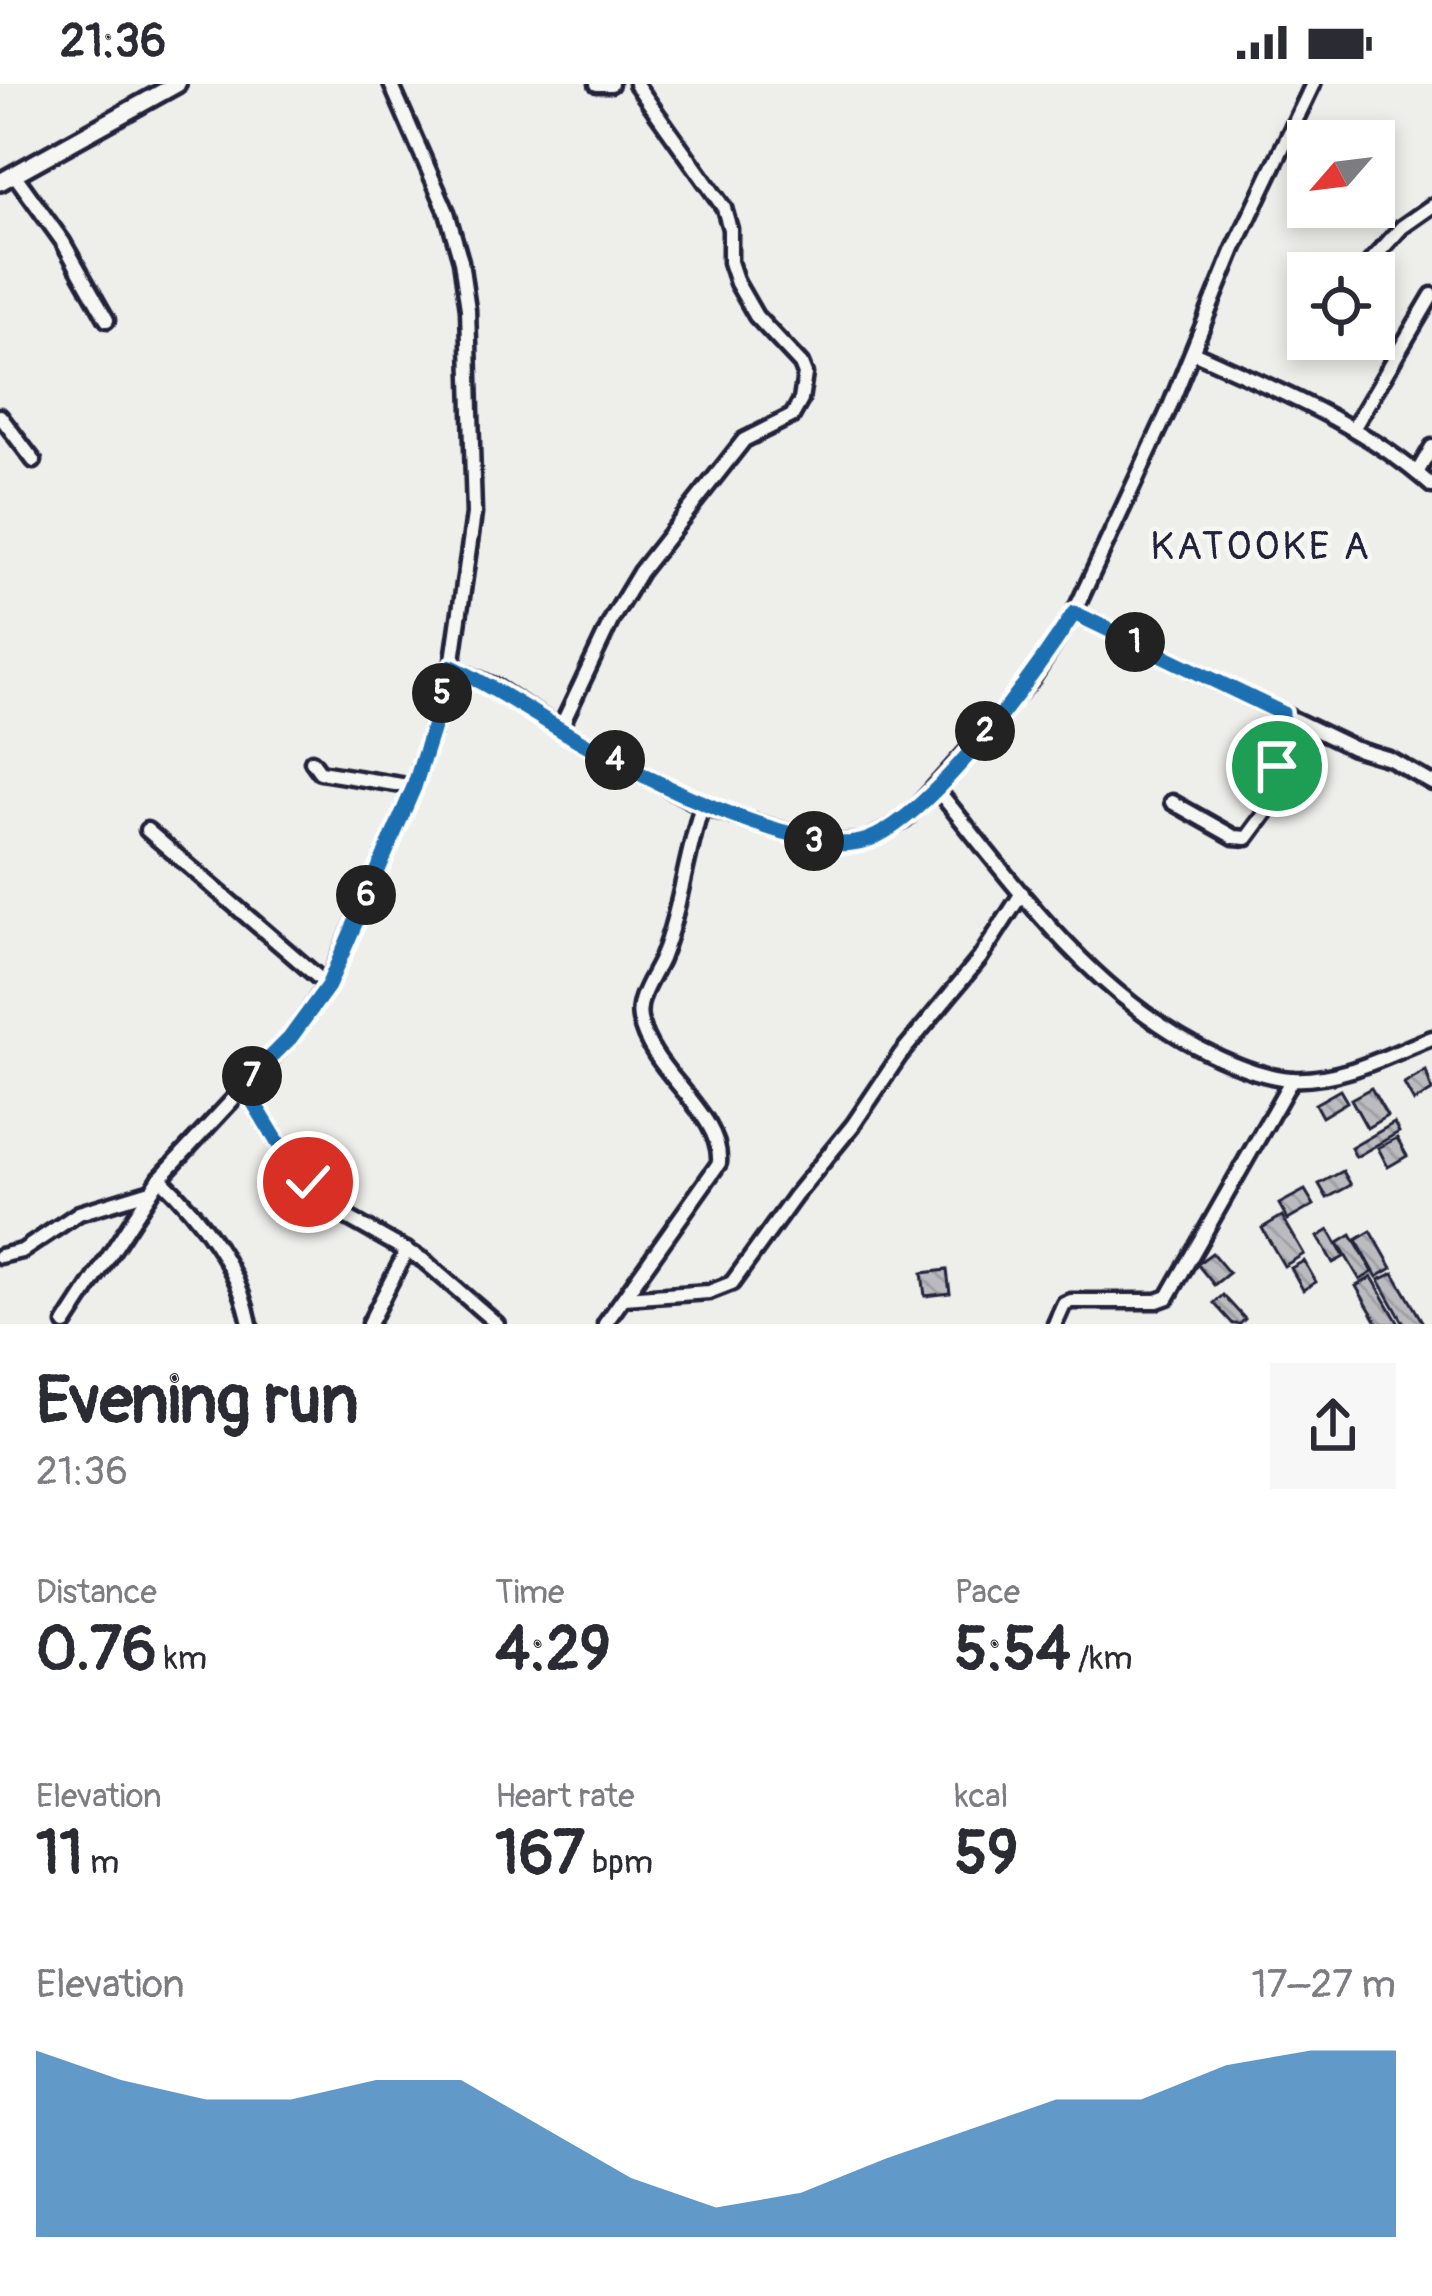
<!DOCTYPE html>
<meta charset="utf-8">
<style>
:root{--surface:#fff;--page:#f7f7f7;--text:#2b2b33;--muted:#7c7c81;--accent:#1f6fb2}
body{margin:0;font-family:Pangolin,sans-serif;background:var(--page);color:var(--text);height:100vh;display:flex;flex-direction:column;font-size:45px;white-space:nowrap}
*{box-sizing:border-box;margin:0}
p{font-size:39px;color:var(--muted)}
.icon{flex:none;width:66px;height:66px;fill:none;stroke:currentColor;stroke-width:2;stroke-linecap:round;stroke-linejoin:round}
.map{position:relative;height:1240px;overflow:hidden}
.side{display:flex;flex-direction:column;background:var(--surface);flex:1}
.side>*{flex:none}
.needle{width:78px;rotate:242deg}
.fabs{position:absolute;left:1287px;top:36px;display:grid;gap:24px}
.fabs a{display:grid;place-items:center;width:108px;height:108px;border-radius:0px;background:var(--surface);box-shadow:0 6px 18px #0003;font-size:60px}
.pin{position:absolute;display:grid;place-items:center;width:102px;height:102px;color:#fff;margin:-51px;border:6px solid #fff;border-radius:50%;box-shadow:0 3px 12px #0007}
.km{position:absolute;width:60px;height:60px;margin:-30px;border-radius:50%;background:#222;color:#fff;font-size:33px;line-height:60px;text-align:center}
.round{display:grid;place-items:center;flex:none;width:126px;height:126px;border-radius:0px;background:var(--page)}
.overview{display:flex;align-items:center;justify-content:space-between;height:204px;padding:0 36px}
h1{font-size:66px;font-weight:800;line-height:90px}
.metrics{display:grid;grid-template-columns:repeat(3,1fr);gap:18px;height:204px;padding:12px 36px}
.metrics div{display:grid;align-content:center}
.metrics b{font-size:60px;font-weight:800}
.metrics small{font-size:33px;font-weight:400}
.metrics p{font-size:33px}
.chart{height:336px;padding:24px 36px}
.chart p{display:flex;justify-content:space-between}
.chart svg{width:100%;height:216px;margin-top:12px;fill:var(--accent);opacity:.7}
.status{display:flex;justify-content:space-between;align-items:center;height:84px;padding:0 60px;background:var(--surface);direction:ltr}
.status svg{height:33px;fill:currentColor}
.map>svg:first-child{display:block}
</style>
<div class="status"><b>21:36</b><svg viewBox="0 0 49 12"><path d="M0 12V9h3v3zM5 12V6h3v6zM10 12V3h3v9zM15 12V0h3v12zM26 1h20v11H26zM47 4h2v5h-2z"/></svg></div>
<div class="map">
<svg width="1432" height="1240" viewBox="0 0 1432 1240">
<defs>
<pattern id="building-back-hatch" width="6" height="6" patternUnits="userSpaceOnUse" patternTransform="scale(3)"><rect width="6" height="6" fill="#bbbbbf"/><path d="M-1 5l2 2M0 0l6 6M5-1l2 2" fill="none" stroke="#a0a0a5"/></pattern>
</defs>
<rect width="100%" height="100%" fill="#eeeeeb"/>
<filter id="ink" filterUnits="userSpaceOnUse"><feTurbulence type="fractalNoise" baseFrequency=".00833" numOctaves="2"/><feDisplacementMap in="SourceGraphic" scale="24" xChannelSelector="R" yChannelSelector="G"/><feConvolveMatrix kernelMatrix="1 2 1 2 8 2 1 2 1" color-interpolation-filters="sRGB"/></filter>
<g filter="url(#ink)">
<!-- building -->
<g fill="url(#building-back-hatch)" stroke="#22223b" stroke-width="3">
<polygon points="1426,987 1432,1007 1414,1018 1404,1000"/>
<polygon points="1371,1004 1387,1032 1367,1044 1351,1015"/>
<polygon points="1340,1006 1347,1018 1322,1033 1315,1020"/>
<polygon points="1394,1039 1399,1048 1356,1073 1351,1064"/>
<polygon points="1397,1054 1407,1072 1388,1083 1378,1064"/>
<polygon points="1343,1087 1351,1101 1327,1114 1319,1100"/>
<polygon points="1305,1106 1314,1121 1288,1136 1279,1120"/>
<polygon points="1282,1132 1304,1170 1284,1182 1262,1144"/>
<polygon points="1329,1146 1344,1173 1333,1179 1318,1153"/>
<polygon points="1371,1147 1392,1184 1377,1193 1356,1156"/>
<polygon points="1351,1151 1373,1188 1360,1196 1338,1159"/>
<polygon points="1212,1169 1229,1189 1214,1201 1197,1180"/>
<polygon points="1304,1177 1316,1198 1303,1206 1291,1184"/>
<polygon points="947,1186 950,1209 925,1212 922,1189"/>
<polygon points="1394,1189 1423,1239 1421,1240 1404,1240 1379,1196"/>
<polygon points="1372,1193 1399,1240 1378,1240 1356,1202"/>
<polygon points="1223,1211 1245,1235 1240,1240 1233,1240 1214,1219"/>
</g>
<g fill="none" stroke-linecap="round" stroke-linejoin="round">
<!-- minor casing -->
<g stroke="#22223b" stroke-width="21">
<g id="minor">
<polyline points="597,0 611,0"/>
<polyline points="14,90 63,158 107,236"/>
<polyline points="1360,189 1402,143 1432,122"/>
<polyline points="1307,240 1308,238"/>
<path d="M1193,268C1277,306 1363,340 1432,402"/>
<polyline points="0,332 34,377"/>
<polyline points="1353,345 1432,211"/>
<polyline points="1417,389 1432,363"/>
<polyline points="1074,529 1353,664 1390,675 1432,699"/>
<polyline points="452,583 494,602 579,657 702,722 826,760 865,757 905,736 1032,595 1074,529 1168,327 1234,165 1313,0"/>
<polyline points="560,645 613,533 640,488 744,356 792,332 801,316 805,290 801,280 756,232 737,199 730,178 730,145 724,124 636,0"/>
<polyline points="312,677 320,688 414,703"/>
<path d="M935,703C1019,806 1096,918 1220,974C1243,984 1266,993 1291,995C1340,998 1388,971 1432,954"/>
<polyline points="1172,718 1234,753 1247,754 1278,712 1283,629"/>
<polyline points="147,746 327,901"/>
<polyline points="243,1001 280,1062 331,1124 423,1176 497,1240"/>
<path d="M160,1094C200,1132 240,1185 250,1240"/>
<polyline points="0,1172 22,1167 79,1129 151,1107"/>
<polyline points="624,1214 709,1208 732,1199 795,1112 853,1041 900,971 980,874 1022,809"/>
<polyline points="65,1240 160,1094 290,954 327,901 414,703 452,583 474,430 468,225 461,177 447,128 391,0"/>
<polyline points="369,1240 407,1166"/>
<path d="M605,1240L719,1079C723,1029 650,988 640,935C636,915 653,893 661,875C680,827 686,772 702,722"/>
<polyline points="1055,1240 1064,1220 1071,1217 1157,1217 1168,1213 1292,995"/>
</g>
</g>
<!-- tertiary casing -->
<g stroke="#22223b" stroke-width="24">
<polyline id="tertiary" points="0,98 177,0"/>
</g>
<!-- minor -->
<use href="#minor" stroke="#f6f6f2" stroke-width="12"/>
<!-- tertiary -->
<use href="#tertiary" stroke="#f6f6f2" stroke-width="15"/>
</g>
</g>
<g fill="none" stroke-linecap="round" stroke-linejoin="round" filter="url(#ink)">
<!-- route casing -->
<g stroke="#fff" stroke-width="24">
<path id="route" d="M308,1098L280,1062L243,1001L290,954L328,902L414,703L452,583C496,604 535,631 578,656C642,693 707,725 777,746C806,754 837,766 867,756C931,734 1036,588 1074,529L1282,629L1277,682"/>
</g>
<!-- route -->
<use href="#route" stroke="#1f6fb2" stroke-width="15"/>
</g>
<g text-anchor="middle" stroke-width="9" stroke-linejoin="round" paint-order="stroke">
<!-- quarter labels -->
<g font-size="39" letter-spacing="3" fill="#22223b" stroke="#f6f6f2">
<text x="1261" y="475">KATOOKE A</text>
</g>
</g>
</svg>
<div class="fabs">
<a><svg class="needle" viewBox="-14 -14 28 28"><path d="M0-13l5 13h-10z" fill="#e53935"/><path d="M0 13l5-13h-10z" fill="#7c7c81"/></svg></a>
<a><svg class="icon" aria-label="locate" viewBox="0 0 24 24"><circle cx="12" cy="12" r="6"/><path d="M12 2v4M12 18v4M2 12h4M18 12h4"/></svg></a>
</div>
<div class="pin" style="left:1277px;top:682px;background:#1e9e55"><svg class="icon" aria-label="arrive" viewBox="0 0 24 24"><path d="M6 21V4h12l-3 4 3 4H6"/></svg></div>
<div class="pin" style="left:308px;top:1098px;background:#d93025"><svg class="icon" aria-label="check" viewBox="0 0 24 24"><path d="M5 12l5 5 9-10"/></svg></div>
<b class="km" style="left:1135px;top:558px">1</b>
<b class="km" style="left:985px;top:647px">2</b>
<b class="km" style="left:814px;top:757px">3</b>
<b class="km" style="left:615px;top:676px">4</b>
<b class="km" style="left:442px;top:609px">5</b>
<b class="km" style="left:366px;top:811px">6</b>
<b class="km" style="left:252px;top:992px">7</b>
</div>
<section class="side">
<div class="overview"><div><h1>Evening run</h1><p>21:36</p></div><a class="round"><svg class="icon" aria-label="share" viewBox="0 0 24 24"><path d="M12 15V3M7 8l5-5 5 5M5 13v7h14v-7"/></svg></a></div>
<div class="metrics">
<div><p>Distance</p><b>0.76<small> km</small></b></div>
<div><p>Time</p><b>4:29</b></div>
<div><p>Pace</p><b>5:54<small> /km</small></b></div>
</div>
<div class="metrics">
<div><p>Elevation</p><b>11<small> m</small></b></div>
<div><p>Heart rate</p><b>167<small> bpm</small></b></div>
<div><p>kcal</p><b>59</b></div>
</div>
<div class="chart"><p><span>Elevation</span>17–27 m</p>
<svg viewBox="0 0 160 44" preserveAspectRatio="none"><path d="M0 44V6L10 12L20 16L30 16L40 12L50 12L60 22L70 32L80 38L90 35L100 28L110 22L120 16L130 16L140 9L150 6L160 6V44z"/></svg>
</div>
</section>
